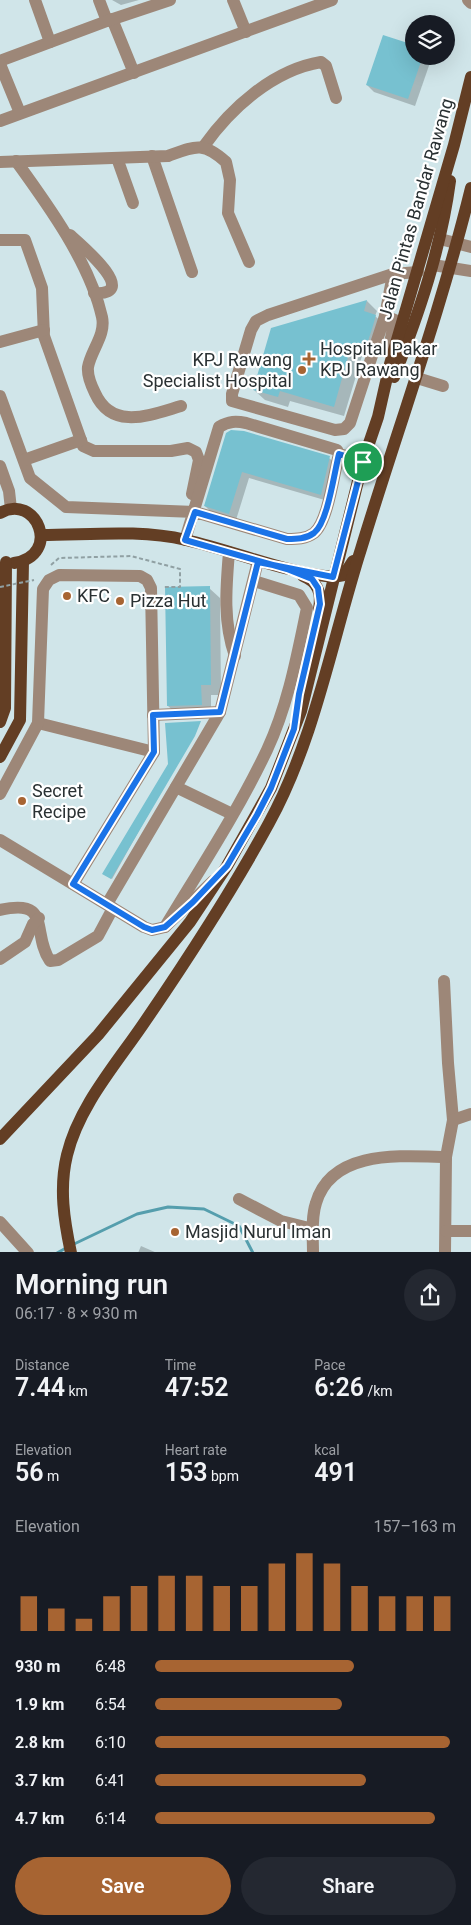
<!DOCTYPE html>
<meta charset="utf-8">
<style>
:root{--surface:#171b24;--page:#242831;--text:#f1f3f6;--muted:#9ea1a6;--accent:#a76432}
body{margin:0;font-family:Roboto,sans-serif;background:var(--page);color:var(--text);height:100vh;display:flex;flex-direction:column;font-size:19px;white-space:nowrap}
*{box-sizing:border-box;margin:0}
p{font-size:16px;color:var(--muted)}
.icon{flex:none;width:28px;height:28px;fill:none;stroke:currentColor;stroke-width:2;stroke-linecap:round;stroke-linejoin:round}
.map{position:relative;height:1252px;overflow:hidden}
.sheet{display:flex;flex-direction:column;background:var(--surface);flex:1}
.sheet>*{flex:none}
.controls{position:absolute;left:405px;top:15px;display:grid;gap:10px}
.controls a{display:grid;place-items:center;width:50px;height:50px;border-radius:50%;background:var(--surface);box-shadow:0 5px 20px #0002;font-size:25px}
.pin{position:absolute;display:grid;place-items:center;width:42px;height:42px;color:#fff;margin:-21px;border:2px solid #fff;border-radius:50%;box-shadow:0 1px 5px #0007}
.round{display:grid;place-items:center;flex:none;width:52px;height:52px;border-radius:26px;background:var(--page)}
.headline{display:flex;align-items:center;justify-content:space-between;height:85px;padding:0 15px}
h1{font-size:28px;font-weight:600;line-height:38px}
.figures{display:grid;grid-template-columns:repeat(3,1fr);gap:8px;height:85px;padding:5px 15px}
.figures div{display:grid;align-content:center}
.figures b{font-size:25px;font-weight:600}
.figures small{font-size:14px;font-weight:400}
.figures p{font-size:14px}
.chart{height:140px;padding:10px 15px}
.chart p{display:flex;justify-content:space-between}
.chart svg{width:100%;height:90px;margin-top:5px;stroke:var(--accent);stroke-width:6}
.action{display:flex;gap:10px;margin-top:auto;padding:10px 15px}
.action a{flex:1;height:58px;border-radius:30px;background:var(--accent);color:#fff;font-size:20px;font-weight:600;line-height:58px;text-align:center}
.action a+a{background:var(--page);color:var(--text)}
ul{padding:0 15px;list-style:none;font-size:16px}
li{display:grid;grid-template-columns:80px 60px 1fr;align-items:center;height:38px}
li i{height:12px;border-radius:6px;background:var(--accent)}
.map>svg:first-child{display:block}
</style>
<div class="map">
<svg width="471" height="1253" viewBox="0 0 471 1253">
<rect width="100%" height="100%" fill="#d0e5e9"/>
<!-- shadow -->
<g fill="#0003">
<polygon points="112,0 139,0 121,5"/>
<polygon points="414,56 432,57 415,106 374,92 367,85"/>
<polygon points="367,301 377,311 375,316 386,326 375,360 362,356 344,416 290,401 288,407 265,400 254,390 272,329"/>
<polygon points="227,434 329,458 337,465 328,501 249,478 236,520 212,513 205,506"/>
<polygon points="209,588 220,598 221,695 211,695 211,714 179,716 168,706"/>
<polygon points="200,722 112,879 105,875"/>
<polygon points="141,1246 157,1253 138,1253"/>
</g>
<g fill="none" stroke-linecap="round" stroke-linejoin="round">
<!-- stream -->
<g stroke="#559ead" stroke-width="3">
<polyline points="72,1245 137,1214 168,1207 204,1209 239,1226 253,1253"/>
<polyline points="57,1253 66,1248"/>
</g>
</g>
<!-- building -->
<g fill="#77c1d0">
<polygon points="383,35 414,45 414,56 423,56 408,99 366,85"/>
<polygon points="367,300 364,311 376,315 372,329 365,350 351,346 334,407 280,391 278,397 253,390 271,328"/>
<polygon points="231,430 244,431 330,456 321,495 242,472 229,514 204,506 226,433"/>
<polygon points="210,586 211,685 201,685 202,705 167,706 165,587"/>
<polygon points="201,721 195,736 111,879 102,874 168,764 165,723"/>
</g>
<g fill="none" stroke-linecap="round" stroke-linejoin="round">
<!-- path -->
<polyline stroke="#90a0a3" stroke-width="2" stroke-dasharray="4 2.5" stroke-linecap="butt" points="51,565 59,558 131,556 180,569 180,587 163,587"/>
<!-- minor -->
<g stroke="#9d8778" stroke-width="12">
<polyline points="35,0 50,42"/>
<polyline points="99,0 107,21"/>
<polyline points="233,0 246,32"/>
<polyline points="468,0 471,3"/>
<polyline points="112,19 134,73"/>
<polyline points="0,61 107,21 170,0"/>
<polyline points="0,64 20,113"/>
<polyline points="0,121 332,0"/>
<path d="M204,146C231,108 273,70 321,62L326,66L336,98"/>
<polyline points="152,156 192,272"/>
<polyline points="117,158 133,203"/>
<path d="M16,161C48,205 90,263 102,317C106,335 91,350 88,367C87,376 91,385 95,393C112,431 150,415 181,406"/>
<path d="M0,162L168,156C195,146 203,141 226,162L230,180L228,213L249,262"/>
<path d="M70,235C80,244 142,296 94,293"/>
<polyline points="440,239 471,247"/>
<polyline points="0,240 25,240 42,288 44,336 83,446 94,451 171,451 188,448 196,452 199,460 192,494"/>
<polyline points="433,265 471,271"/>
<polyline points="385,316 393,274"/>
<polyline points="0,342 44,330"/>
<polyline points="388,351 395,320 385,316 350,423 344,429 335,430 232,401 232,394 251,330 256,321 268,315 393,274 418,272"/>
<polyline points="417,378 443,386"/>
<path d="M0,396L30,478L66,507L195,512L287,539C296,539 306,539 314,533C328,522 334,473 339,454L337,450L246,423C236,421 229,421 219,427L185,540"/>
<polyline points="339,454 363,461"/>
<polyline points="24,460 81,440"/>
<polyline points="0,466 9,491 11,509"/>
<path d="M229,552C226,588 223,622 235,656"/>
<polyline points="153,715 220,712"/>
<polyline points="38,723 154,752"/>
<polyline points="176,787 232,814"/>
<polyline points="0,794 38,723 43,589 49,580 59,575 140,576 147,580 151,588 154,752 73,884"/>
<polyline points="0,840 144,927 152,930 165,927 213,881"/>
<polyline points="107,904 220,712 258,561"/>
<path d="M0,910C53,898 31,933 50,961L58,960L98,936L113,908"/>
<path d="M165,927C200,869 238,811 267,750C288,705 297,656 307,608L299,595L254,581"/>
<polyline points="0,959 25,942 33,924 39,918"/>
<polyline points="444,981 448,1063 453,1120 446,1157 445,1253"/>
<polyline points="453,1120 471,1114"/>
<polyline points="239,1199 281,1221 313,1229"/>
<polyline points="0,1222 28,1253"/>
<polyline points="446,1231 471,1231"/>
<path d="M313,1253C313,1237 311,1218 316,1203C332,1149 402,1156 446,1157"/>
</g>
<!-- major -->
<g stroke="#633e24" stroke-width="12">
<path d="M394,377C419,313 441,249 450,181"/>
<path d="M0,513C36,492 63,555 14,563"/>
<path d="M41,535C89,535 139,529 186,540C235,551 282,572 333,577L344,575L353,561"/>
<path d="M303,576C318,582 322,593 319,609"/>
<polyline points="0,722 5,708 6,562"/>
<polyline points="0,757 20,720 23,562"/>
<polyline points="0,1139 98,1035 190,922 227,866 271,788 301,711 363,461 378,417 390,364 454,145 471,77"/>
<path d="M71,1253C64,1220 59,1188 67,1155C79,1105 118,1062 146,1020C189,957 232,891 269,823C315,739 332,640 361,549C398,428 441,310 471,188"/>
</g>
<!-- path-bridge -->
<polyline stroke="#90a0a3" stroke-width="2" stroke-dasharray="4 2.5" stroke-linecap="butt" points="0,587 34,580"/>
</g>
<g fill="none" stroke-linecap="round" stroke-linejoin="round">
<!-- route casing -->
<g stroke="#fff" stroke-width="10">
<path id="route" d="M363,462L333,577L258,562L220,712L153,715L154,752L73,884L144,927L152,930L165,927L193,902L227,866L257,815L271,788L294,729L299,694L320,604L318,588L312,579L287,569L185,540L195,512L287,539C296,539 306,539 314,533C328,522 334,473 339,454L363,462"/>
</g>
<!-- route -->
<use href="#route" stroke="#1a73e8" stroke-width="6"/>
</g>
<!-- markers -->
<g fill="#a76432" stroke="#fff" stroke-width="2">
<path d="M306.5 351.5h5v5h5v5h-5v5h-5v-5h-5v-5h5z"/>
<circle cx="302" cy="370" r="5"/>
<circle cx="67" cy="596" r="5"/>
<circle cx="120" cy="601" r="5"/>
<circle cx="22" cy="801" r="5"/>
<circle cx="175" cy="1232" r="5"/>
</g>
<g text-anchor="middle" stroke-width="4.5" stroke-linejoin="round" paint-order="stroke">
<!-- street labels -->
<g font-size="18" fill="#2a3133" stroke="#fff">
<text transform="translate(416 209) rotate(-74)" y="6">Jalan Pintas Bandar Rawang</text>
</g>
<!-- poi labels -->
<g font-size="18" fill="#2a3133" stroke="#fff" text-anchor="start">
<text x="320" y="355">Hospital Pakar<tspan x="320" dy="21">KPJ Rawang</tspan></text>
<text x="292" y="366" text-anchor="end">KPJ Rawang<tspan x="292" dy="21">Specialist Hospital</tspan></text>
<text x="77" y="602">KFC</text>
<text x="130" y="607">Pizza Hut</text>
<text x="32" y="797">Secret<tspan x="32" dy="21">Recipe</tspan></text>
<text x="185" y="1238">Masjid Nurul Iman</text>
</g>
</g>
</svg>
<div class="controls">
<a><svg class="icon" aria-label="layers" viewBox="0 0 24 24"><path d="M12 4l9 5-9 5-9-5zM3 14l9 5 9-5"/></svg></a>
</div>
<div class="pin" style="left:363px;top:462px;background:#1e9e55"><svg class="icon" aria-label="arrive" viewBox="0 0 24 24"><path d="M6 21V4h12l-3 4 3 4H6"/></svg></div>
</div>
<section class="sheet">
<div class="headline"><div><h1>Morning run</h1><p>06:17 · 8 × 930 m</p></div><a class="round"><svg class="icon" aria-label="share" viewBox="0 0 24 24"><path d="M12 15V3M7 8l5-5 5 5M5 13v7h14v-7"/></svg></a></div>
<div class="figures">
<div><p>Distance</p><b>7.44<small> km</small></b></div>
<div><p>Time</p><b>47:52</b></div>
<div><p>Pace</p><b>6:26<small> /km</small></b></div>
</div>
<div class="figures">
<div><p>Elevation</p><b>56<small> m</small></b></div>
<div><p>Heart rate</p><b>153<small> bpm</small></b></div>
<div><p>kcal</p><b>491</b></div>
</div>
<div class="chart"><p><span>Elevation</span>157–163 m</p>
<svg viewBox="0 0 160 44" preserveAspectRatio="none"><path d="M5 44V27M15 44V33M25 44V38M35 44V27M45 44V22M55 44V17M65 44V17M75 44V22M85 44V22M95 44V11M105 44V6M115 44V11M125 44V22M135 44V27M145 44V27M155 44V27"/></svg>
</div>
<ul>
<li><b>930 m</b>6:48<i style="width:66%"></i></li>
<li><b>1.9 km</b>6:54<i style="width:62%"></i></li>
<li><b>2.8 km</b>6:10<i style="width:98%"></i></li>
<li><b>3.7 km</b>6:41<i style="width:70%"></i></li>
<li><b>4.7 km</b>6:14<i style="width:93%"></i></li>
</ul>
<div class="action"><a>Save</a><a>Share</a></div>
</section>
